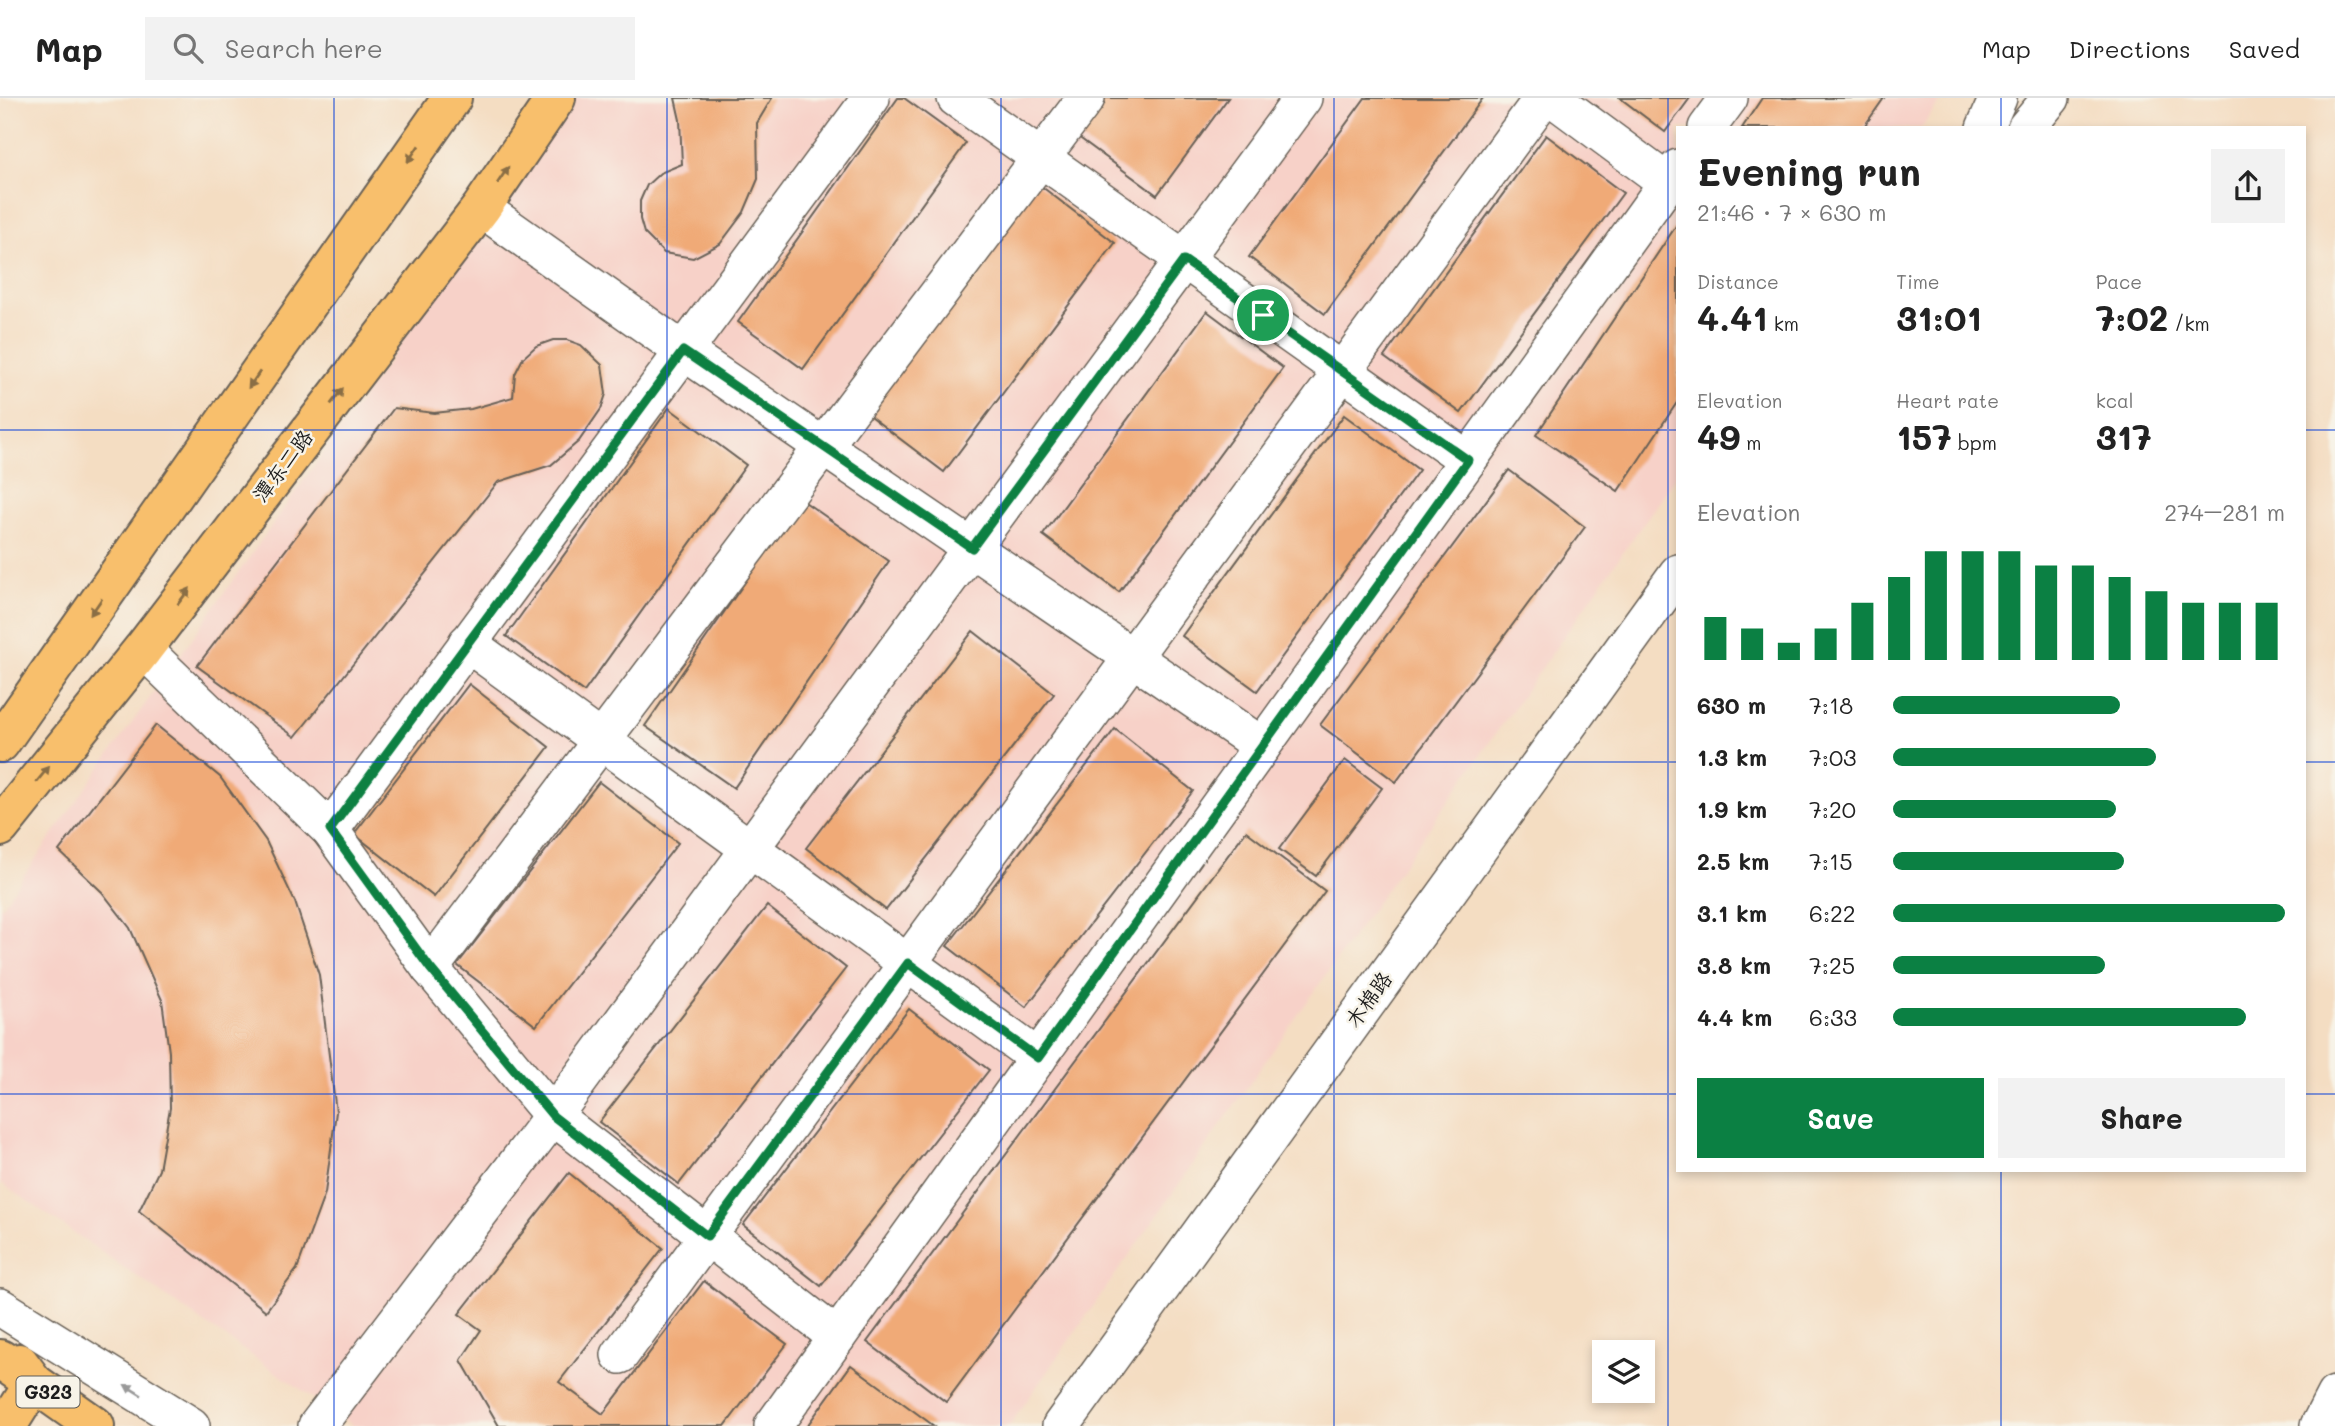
<!DOCTYPE html>
<meta charset="utf-8">
<style>
:root{--surface:#fff;--page:#f2f2f2;--text:#222;--muted:#767676;--line:#e0e0e0;--accent:#0b8043}
body{margin:0;font-family:Mali,"LXGW WenKai TC",sans-serif;background:var(--page);color:var(--text);height:100vh;display:flex;flex-direction:column;font-size:26px;white-space:nowrap}
*{box-sizing:border-box;margin:0}
p{font-size:23px;color:var(--muted)}
.icon{flex:none;width:38px;height:38px;fill:none;stroke:currentColor;stroke-width:2;stroke-linecap:round;stroke-linejoin:round}
.map{position:relative;flex:1;overflow:hidden}
.sheet{position:absolute;left:1676px;top:28px;width:630px;height:1046px;display:flex;flex-direction:column;background:var(--surface);border-radius:0px;box-shadow:0 4px 10px #0003}
.sheet>*{flex:none}
.tools{position:absolute;left:1592px;top:1242px;display:grid;gap:14px}
.tools a{display:grid;place-items:center;width:63px;height:63px;border-radius:0px;background:var(--surface);box-shadow:0 4px 10px #0003;font-size:35px}
.pin{position:absolute;display:grid;place-items:center;width:60px;height:60px;color:#fff;margin:-30px;border:4px solid #fff;border-radius:50%;box-shadow:0 2px 7px #0007}
.round{display:grid;place-items:center;flex:none;width:74px;height:74px;border-radius:0px;background:var(--page)}
.summary{display:flex;align-items:center;justify-content:space-between;height:119px;padding:0 21px}
h1{font-size:38px;font-weight:700;line-height:52px}
.figures{display:grid;grid-template-columns:repeat(3,1fr);gap:10px;height:119px;padding:7px 21px}
.figures div{display:grid;align-content:center}
.figures b{font-size:35px;font-weight:700}
.figures small{font-size:19px;font-weight:400}
.figures p{font-size:19px}
.chart{height:196px;padding:14px 21px}
.chart p{display:flex;justify-content:space-between}
.chart svg{width:100%;height:126px;margin-top:7px;stroke:var(--accent);stroke-width:6}
.cta{display:flex;gap:14px;margin-top:auto;padding:14px 21px}
.cta a{flex:1;height:80px;border-radius:0px;background:var(--accent);color:#fff;font-size:28px;font-weight:700;line-height:80px;text-align:center}
.cta a+a{background:var(--page);color:var(--text)}
ul{padding:0 21px;list-style:none;font-size:23px}
li{display:grid;grid-template-columns:112px 84px 1fr;align-items:center;height:52px}
li i{height:18px;border-radius:9px;background:var(--accent)}
header{display:flex;align-items:center;gap:42px;box-sizing:border-box;height:98px;padding:0 35px;background:var(--surface);border-bottom:2px solid var(--line)}
header strong{font-size:33px}
nav{display:flex;gap:38px;margin-inline-start:auto;font-size:24px}
.search{width:490px;height:63px;background:var(--page);display:flex;align-items:center;gap:18px;box-sizing:border-box;padding:0 24px;border-radius:0px;color:var(--muted);font-size:26px}
.map>svg:first-child{display:block}
</style>
<header>
<strong>Map</strong>
<div class="search"><svg class="icon" aria-label="search" viewBox="0 0 24 24"><circle cx="10" cy="10" r="6"/><path d="M15 15l6 6"/></svg>Search here</div>
<nav><a>Map</a><a>Directions</a><a>Saved</a></nav>
</header>
<div class="map">
<svg width="2335" height="1328" viewBox="0 0 2335 1328">
<rect width="100%" height="100%" fill="#f7f3e8"/>
<filter id="ink" filterUnits="userSpaceOnUse"><feTurbulence type="fractalNoise" baseFrequency=".0143" numOctaves="2"/><feDisplacementMap in="SourceGraphic" scale="14" xChannelSelector="R" yChannelSelector="G"/><feConvolveMatrix kernelMatrix="1 2 1 2 8 2 1 2 1" color-interpolation-filters="sRGB"/></filter>
<filter id="wash" filterUnits="userSpaceOnUse"><feTurbulence type="fractalNoise" baseFrequency=".00686" numOctaves="4" result="noise"/><feDisplacementMap in="SourceGraphic" scale="28" xChannelSelector="R" yChannelSelector="G"/><feGaussianBlur stdDeviation="1.57" result="paint"/><feColorMatrix in="noise" values="0 0 0 0 0 0 0 0 0 0 0 0 0 0 0 0 0 1.4 0 .05"/><feComposite in="paint" operator="in"/></filter>
<g filter="url(#wash)">
<rect width="100%" height="100%" fill="#f4ddc2"/>
<!-- built -->
<polygon fill="#f7d1c8" points="575,0 1942,0 1921,30 1678,30 1678,376 1009,1328 354,1328 0,1084 0,811"/>
<g id="blocks">
<!-- building -->
<g fill="#f0aa77">
<polygon points="675,0 772,0 757,25 758,81 744,114 720,146 693,160 664,155 644,135 640,121 640,103 647,87 660,75 682,66 680,22"/>
<polygon points="898,0 904,0 966,45 803,271 738,224"/>
<polygon points="1104,0 1228,0 1157,97 1077,38"/>
<polygon points="1365,0 1483,0 1325,216 1249,159"/>
<polygon points="1620,0 1690,0 1665,34"/>
<polygon points="1762,0 1884,0 1863,30 1742,30"/>
<polygon points="1546,37 1623,95 1461,315 1384,259"/>
<polygon points="1037,85 1115,145 944,374 866,315"/>
<polygon points="1678,125 1678,303 1618,393 1536,337"/>
<polygon points="1207,213 1283,270 1119,494 1043,437"/>
<polygon points="553,242 567,242 581,247 602,267 606,296 601,311 579,343 551,367 498,384 295,639 197,568 394,310 434,315 471,311 513,299 515,276 523,260 536,248"/>
<polygon points="669,310 746,367 584,594 506,538"/>
<polygon points="1344,317 1419,372 1257,593 1182,538"/>
<polygon points="1509,372 1585,429 1396,684 1320,627"/>
<polygon points="802,402 889,463 734,690 645,628"/>
<polygon points="973,533 1054,596 886,812 806,750"/>
<polygon points="469,586 549,649 434,799 354,736"/>
<polygon points="156,627 220,679 266,743 295,804 319,877 336,1014 325,1095 297,1171 266,1213 139,1113 159,1072 170,1010 169,954 162,902 130,830 102,794 59,753"/>
<polygon points="1115,631 1193,693 1026,909 947,848"/>
<polygon points="1345,662 1382,690 1316,778 1279,751"/>
<polygon points="599,684 678,745 536,928 457,867"/>
<polygon points="1246,733 1325,793 946,1304 867,1244"/>
<polygon points="767,808 846,870 679,1086 599,1024"/>
<polygon points="909,911 989,972 821,1188 743,1127"/>
<polygon points="569,1075 663,1150 559,1284 603,1316 704,1183 787,1246 725,1328 499,1328 461,1262 481,1232 459,1216"/>
<polygon points="851,1267 934,1328 807,1328"/>
</g>
</g>
</g>
<g filter="url(#ink)">
<use href="#blocks" fill-opacity="0" stroke="#686056" stroke-width="2"/>
<g fill="none" stroke-linecap="round" stroke-linejoin="round">
<!-- minor casing -->
<g stroke="#686056" stroke-width="40">
<g id="minor">
<polyline points="956,0 1468,362"/>
<polyline points="1553,0 1668,85"/>
<polyline points="1707,30 1729,0"/>
<polyline points="1985,30 1998,0"/>
<polyline points="2026,30 2051,0"/>
<polyline points="481,110 683,253 1262,648"/>
<polyline points="467,545 1038,960"/>
<polyline points="143,551 330,732 430,870 553,1018 837,1239"/>
<polyline points="330,732 871,0"/>
<polyline points="430,870 1086,0"/>
<polyline points="0,1209 191,1328"/>
<polyline points="620,1257 1543,0"/>
<polyline points="317,1328 553,1018 1303,0"/>
<polyline points="773,1328 1678,70"/>
<polyline points="1061,1328 1678,475"/>
<polyline points="2319,1328 2335,1297"/>
</g>
</g>
<!-- highway casing -->
<g stroke="#686056" stroke-width="42">
<g id="highway">
<polyline points="0,645 452,0"/>
<polyline points="0,729 143,551 481,110 556,0"/>
<polyline points="0,1261 95,1328"/>
<polyline points="7,1328 34,1285 19,1265"/>
</g>
</g>
<!-- minor -->
<use href="#minor" stroke="#fff" stroke-width="37"/>
<!-- highway -->
<use href="#highway" stroke="#f8bf6c" stroke-width="38"/>
</g>
<!-- one-way arrows -->
<defs><path id="oneway-solid" d="M-6-.8H1V-3.2L6.5 0L1 3.2V.8H-6Z" transform="scale(1.75)"/></defs>
<g fill="#8a6e44">
<use href="#oneway-solid" transform="translate(413 56) rotate(125)"/>
<use href="#oneway-solid" transform="translate(503 77) rotate(-56)"/>
<use href="#oneway-solid" transform="translate(254 282) rotate(125)"/>
<use href="#oneway-solid" transform="translate(337 298) rotate(-53)"/>
<use href="#oneway-solid" transform="translate(184 498) rotate(-53)"/>
<use href="#oneway-solid" transform="translate(96 509) rotate(125)"/>
<use href="#oneway-solid" transform="translate(43 676) rotate(-51)"/>
</g>
<use fill="#999" href="#oneway-solid" transform="translate(133 1292) rotate(-148)"/>
</g>
<g fill="none" stroke-linecap="round" stroke-linejoin="round" filter="url(#ink)">
<!-- route casing -->
<g stroke="#fff" stroke-width="14">
<polygon id="route" points="1184,162 1468,362 1038,960 908,865 707,1138 553,1018 430,870 330,732 683,253 972,450"/>
</g>
<!-- route -->
<use href="#route" stroke="#0b8043" stroke-width="9"/>
</g>
<!-- grid -->
<path fill="none" stroke="#1d4ed8" stroke-width="2" stroke-opacity="0.55" d="M334,0V1328M667,0V1328M1001,0V1328M1334,0V1328M1668,0V1328M2001,0V30M0,332H1678M2305,332H2335M0,664H1678M2305,664H2335M0,996H1678M2305,996H2335M2001,1073V1328"/>
<g text-anchor="middle" stroke-width="5" stroke-linejoin="round" paint-order="stroke">
<!-- shield labels -->
<rect fill="#f7f3e8" stroke="#5e5c59" stroke-width="2" x="16.5" y="1278.5" width="63" height="31" rx="5"/>
<g font-size="19" font-weight="bold" fill="#1c1c1c">
<text x="48" y="1301">G323</text>
</g>
<!-- street labels -->
<g font-size="21" fill="#1c1c1c" stroke="#f7f3e8">
<text transform="translate(283 368) rotate(-53)" y="7">潭东二路</text>
<text transform="translate(1369 902) rotate(-54)" y="7">木棉路</text>
</g>
</g>
</svg>
<div class="tools">
<a><svg class="icon" aria-label="layers" viewBox="0 0 24 24"><path d="M12 4l9 5-9 5-9-5zM3 14l9 5 9-5"/></svg></a>
</div>
<div class="pin" style="left:1263px;top:217px;background:#1e9e55"><svg class="icon" aria-label="arrive" viewBox="0 0 24 24"><path d="M6 21V4h12l-3 4 3 4H6"/></svg></div>
<section class="sheet">
<div class="summary"><div><h1>Evening run</h1><p>21:46 · 7 × 630 m</p></div><a class="round"><svg class="icon" aria-label="share" viewBox="0 0 24 24"><path d="M12 15V3M7 8l5-5 5 5M5 13v7h14v-7"/></svg></a></div>
<div class="figures">
<div><p>Distance</p><b>4.41<small> km</small></b></div>
<div><p>Time</p><b>31:01</b></div>
<div><p>Pace</p><b>7:02<small> /km</small></b></div>
</div>
<div class="figures">
<div><p>Elevation</p><b>49<small> m</small></b></div>
<div><p>Heart rate</p><b>157<small> bpm</small></b></div>
<div><p>kcal</p><b>317</b></div>
</div>
<div class="chart"><p><span>Elevation</span>274–281 m</p>
<svg viewBox="0 0 160 44" preserveAspectRatio="none"><path d="M5 44V29M15 44V33M25 44V38M35 44V33M45 44V24M55 44V15M65 44V6M75 44V6M85 44V6M95 44V11M105 44V11M115 44V15M125 44V20M135 44V24M145 44V24M155 44V24"/></svg>
</div>
<ul>
<li><b>630 m</b>7:18<i style="width:58%"></i></li>
<li><b>1.3 km</b>7:03<i style="width:67%"></i></li>
<li><b>1.9 km</b>7:20<i style="width:57%"></i></li>
<li><b>2.5 km</b>7:15<i style="width:59%"></i></li>
<li><b>3.1 km</b>6:22<i style="width:100%"></i></li>
<li><b>3.8 km</b>7:25<i style="width:54%"></i></li>
<li><b>4.4 km</b>6:33<i style="width:90%"></i></li>
</ul>
<div class="cta"><a>Save</a><a>Share</a></div>
</section>
</div>
